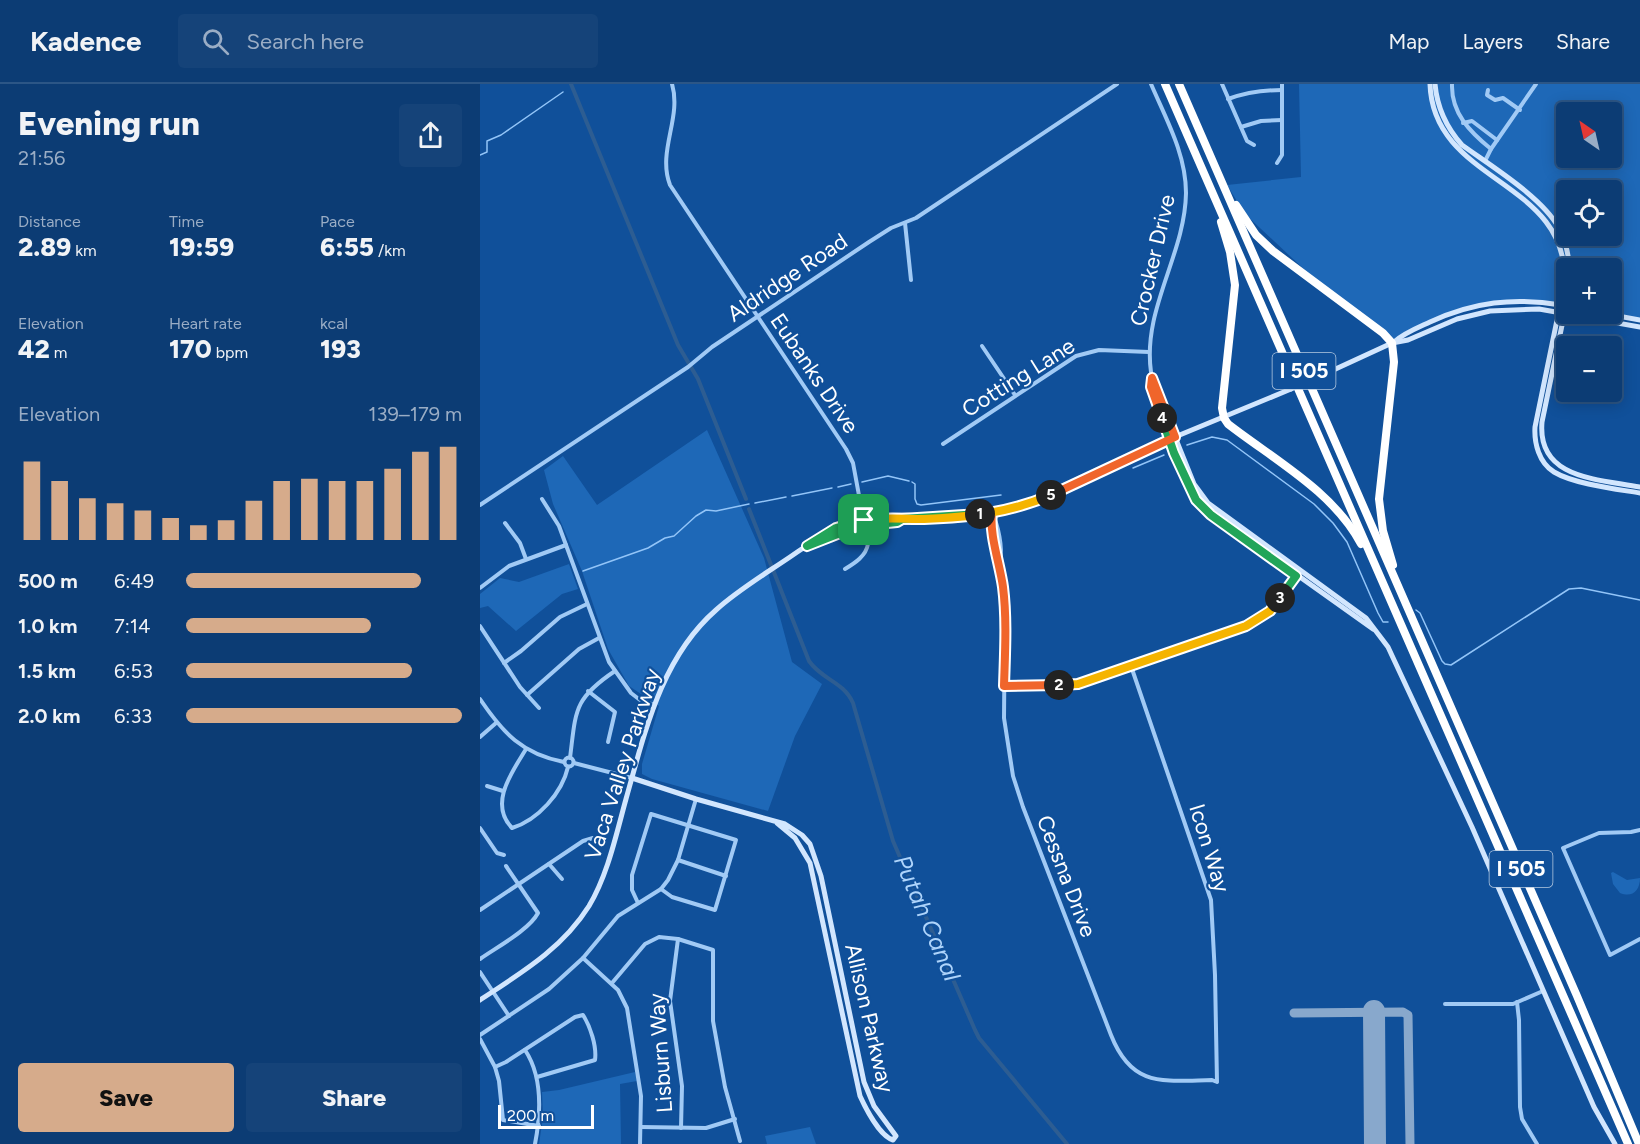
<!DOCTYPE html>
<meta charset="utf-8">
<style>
:root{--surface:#0c3c74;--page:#154379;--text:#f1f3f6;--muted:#9aadc5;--line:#2c5686;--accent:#d6ab8b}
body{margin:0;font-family:Figtree,sans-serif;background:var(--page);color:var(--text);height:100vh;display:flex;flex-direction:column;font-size:22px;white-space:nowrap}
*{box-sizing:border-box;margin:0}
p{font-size:20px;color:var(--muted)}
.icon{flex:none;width:33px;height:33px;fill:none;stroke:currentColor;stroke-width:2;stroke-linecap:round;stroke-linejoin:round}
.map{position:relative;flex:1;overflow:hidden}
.details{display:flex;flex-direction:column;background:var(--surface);width:480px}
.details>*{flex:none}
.needle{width:39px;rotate:326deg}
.buttons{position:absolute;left:1076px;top:18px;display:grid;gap:12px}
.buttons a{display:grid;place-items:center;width:66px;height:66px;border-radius:6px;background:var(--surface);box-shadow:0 3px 15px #0003,0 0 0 2px var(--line);font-size:30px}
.scale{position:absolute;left:18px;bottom:15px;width:96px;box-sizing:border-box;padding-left:6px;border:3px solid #fff;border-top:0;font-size:16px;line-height:21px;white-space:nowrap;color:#fff;-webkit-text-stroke:4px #10509a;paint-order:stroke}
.pin{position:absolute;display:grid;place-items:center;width:51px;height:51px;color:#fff;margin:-26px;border-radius:12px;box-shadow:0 3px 9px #0006}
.km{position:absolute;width:30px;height:30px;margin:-15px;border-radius:50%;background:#222;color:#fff;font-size:16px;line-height:30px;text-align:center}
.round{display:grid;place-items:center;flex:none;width:63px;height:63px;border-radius:6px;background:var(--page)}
.summary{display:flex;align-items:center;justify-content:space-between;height:102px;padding:0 18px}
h1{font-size:33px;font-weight:800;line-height:45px}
.figures{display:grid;grid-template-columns:repeat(3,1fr);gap:9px;height:102px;padding:6px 18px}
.figures div{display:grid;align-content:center}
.figures b{font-size:26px;font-weight:800}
.figures small{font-size:16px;font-weight:400}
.figures p{font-size:16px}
.chart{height:168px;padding:12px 18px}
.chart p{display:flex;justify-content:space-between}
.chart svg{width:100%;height:108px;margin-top:6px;stroke:var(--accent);stroke-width:6}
.button{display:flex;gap:12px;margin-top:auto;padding:12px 18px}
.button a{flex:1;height:69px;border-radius:6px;background:var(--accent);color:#111;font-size:24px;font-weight:800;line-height:69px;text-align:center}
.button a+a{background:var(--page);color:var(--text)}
ul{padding:0 18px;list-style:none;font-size:20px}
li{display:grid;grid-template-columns:96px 72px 1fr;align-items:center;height:45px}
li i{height:15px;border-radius:8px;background:var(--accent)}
header{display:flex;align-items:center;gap:36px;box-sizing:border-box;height:84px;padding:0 30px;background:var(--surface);border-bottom:2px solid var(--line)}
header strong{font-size:28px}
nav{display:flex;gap:33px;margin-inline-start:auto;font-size:21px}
.search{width:420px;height:54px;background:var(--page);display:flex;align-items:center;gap:15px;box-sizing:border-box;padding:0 21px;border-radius:6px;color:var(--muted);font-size:22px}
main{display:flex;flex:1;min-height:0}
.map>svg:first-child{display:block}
</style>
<header>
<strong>Kadence</strong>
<div class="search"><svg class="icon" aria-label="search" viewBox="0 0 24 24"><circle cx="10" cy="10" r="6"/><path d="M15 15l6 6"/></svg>Search here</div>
<nav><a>Map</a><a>Layers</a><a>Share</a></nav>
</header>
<main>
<section class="details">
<div class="summary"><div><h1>Evening run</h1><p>21:56</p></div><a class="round"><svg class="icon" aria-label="share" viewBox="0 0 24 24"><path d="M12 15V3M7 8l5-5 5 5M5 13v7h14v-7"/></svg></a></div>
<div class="figures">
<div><p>Distance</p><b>2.89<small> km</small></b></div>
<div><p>Time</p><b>19:59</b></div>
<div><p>Pace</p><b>6:55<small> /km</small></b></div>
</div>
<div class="figures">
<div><p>Elevation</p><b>42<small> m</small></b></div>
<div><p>Heart rate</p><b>170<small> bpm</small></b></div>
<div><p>kcal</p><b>193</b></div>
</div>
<div class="chart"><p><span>Elevation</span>139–179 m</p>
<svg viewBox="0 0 160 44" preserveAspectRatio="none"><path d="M5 44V12M15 44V20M25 44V27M35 44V29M45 44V32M55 44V35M65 44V38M75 44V36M85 44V28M95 44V20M105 44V19M115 44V20M125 44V20M135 44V15M145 44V8M155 44V6"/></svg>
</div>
<ul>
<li><b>500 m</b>6:49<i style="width:85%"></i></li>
<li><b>1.0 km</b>7:14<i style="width:67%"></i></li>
<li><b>1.5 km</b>6:53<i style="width:82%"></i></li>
<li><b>2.0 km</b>6:33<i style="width:100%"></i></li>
</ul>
<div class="button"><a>Save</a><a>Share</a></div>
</section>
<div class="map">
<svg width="1160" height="1060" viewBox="0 0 1160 1060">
<rect width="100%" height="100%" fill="#10509a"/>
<!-- green -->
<g fill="#1e68b7" fill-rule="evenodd">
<path d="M819,0H1160V236L1131,230V184H1086V221L1020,217L956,235L912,259L826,187L765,130L747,101L821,93ZM1086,28H1131V74H1086ZM1086,106H1131V152H1086Z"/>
<polygon points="227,346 284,474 312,578 342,600 315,652 288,727 172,695 162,690 162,680 179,622 149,602 128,565 102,487 73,420 64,386 83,372 117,421"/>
<polygon points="89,480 98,505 82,510 36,547 8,522 0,524 0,510 20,494 39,498"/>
<path d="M1133,788L1147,796L1160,794C1160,807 1152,814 1140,809L1133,800L1131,789Z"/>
<polygon points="155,988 157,997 140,1000 141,1060 59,1060 63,1033 62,1008 79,1006"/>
<polygon points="330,1043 336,1060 287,1060 285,1052"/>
</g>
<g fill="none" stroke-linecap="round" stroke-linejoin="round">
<!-- stream -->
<g stroke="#93c5f8" stroke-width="1.5">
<polyline points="0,71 7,68 7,57 21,51 83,8"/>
<polyline points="707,361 732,353 747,356 834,420 853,439 867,458 898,529 903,538 908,538"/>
<polyline points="653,384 684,371"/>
<polyline points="382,398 408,392 429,397"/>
<polyline points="432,398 435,400 435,415 437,420 441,421 521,411"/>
<polyline points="358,403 371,400"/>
<polyline points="312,412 352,404"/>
<polyline points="275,419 306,413"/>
<polyline points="103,487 168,464 185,454 194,452 216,432 226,426 236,427 269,420"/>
<polyline points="936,526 940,529 962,577 965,580 971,581 1089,505 1101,504 1160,516"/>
</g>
<!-- canal -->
<g stroke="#2d5d92" stroke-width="4">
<polyline points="91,0 198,261 218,295 266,415"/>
<path d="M269,425L329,577C342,596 363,597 373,619L413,757L495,946L499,954L587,1060"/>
</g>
<!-- taxiway -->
<polyline stroke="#88a8cc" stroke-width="9" points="814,929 923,928 928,931 930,1060"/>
<!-- runway -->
<polyline stroke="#88a8cc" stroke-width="22" points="894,927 895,1060"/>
<!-- street -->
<g stroke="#a1caf5" stroke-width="4">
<path d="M192,0C202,34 177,67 190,101L366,365L373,379L388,460C386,472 375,479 365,485"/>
<path d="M671,0C686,35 706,70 706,109C705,171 662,225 671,288C672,296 674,304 679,310"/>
<polyline points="742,0 767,57 774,61"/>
<path d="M972,0C971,29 990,48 1011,65L1056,0"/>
<polyline points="1008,6 1007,11 1015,16 1023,14 1040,26"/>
<path d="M748,15C767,8 782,6 802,6"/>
<polyline points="983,39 992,37 1017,56"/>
<polyline points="761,43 781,37 802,36"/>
<polyline points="1005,77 1011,65"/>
<polyline points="797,79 802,71 802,0"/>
<polyline points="425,139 431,196"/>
<polyline points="502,262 535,311"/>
<polyline points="672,298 675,317 690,355"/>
<polyline points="678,309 695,353"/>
<polyline points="463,360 596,272 619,266 669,268"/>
<polyline points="62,415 79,442 129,578 151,609 160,616 174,621"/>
<polyline points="0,421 208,283 232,263 389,158 411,144 436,134 637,0"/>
<path d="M512,429L511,435L517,472L521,483L525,518L524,634L533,692L543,723L631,951C652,1004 683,997 732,996L737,998L735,891L731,816L651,582"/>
<path d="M512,429C518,441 523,463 520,477"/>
<polyline points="25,439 40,459 46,475"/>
<polyline points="0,504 29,482 86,461"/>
<polyline points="0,542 40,603 59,624"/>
<polyline points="24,579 41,567 80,533 107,520"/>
<polyline points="524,601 598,600 766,542 792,525 817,489"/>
<polyline points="108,607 135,628 128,658"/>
<polyline points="47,611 99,565 119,554"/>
<path d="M0,615C23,649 42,670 84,678"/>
<polyline points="0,653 16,639"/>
<path d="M46,665C33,687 8,719 32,744C58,736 82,709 88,683"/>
<circle cx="89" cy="678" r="4.5"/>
<path d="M90,674C96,627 93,615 135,587"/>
<polyline points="94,679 152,694"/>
<polyline points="7,702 23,707"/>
<polyline points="0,744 17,769 24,771"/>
<polyline points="1160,746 1151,748 1119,749 1083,764 1130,871 1160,855"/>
<polyline points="198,776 246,792"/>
<polyline points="69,780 82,795"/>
<polyline points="158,819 152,806 152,791 171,730 256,756 235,826 192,813 181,805"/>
<polyline points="0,826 103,757 113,754"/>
<polyline points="198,855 190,917 202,1002 201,1044"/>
<polyline points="103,874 138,906 147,924 161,1012 160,1060"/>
<path d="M0,875C17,863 49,846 58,829L26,782"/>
<polyline points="0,888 29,932"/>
<polyline points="132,899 165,860 179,853 198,855 233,866 233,937 245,1003 260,1057"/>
<polyline points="1037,918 1039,936 1040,1023 1042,1035 1057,1060"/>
<polyline points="965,920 1033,920 1063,907"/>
<polyline points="0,951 69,905 103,874 138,832 181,805 188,796 198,776 216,715"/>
<polyline points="0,955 15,983 19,997 23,1036 59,1042"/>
<path d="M45,966C63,993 61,1029 55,1060"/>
<path d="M15,983L26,978L95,933L103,931C110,942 117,962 115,976L57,993"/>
<polyline points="161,1043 226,1044 255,1035"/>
</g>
<!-- secondary -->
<g stroke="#d2e6fe" stroke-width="5">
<path d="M950,0C953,101 1093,95 1084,202L1055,343C1054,359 1059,379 1074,388C1094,400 1136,405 1160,409"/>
<path d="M955,0C957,23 966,43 982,61C1011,82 1062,113 1079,144C1086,156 1088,171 1090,184"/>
<path d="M1086,222L1062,338C1057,395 1118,395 1160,403"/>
<polyline points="1127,230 1160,236"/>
<path d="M914,258C924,249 937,244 950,238C993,218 1034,213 1081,221"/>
<polyline points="836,294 912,259 928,256 977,235 1010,227 1059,225 1160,243"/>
<polyline points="695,353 714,400 728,419 886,534 908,563 992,743 1114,1023 1135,1060"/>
<path d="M690,355C698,379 706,405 723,424L893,545"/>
<polyline points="422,435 488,432 530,426 547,421 601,398 690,355 811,305"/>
<path d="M152,694L216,715L305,740L322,751L330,760L341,792L384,998L394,1022L416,1052L413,1056C400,1052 386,1025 380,1012L330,779L315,754L297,739"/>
<path d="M0,916C41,889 82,865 109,822C128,790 136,751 146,715C165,648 181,574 236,526C258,506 285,490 310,473C343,450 379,426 422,435L417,438L377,442L327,463"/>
</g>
<!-- highway -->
<g stroke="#fff" stroke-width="8">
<polyline points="685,0 1148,1060"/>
<polyline points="699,0 1097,912 1159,1060"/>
<polyline points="756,121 776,151 793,167 903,249 912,259 914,278 899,415 903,447 913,481"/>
<path d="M741,138L750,168L755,201L742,324L744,334L748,340C793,375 854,408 881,460"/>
</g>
<!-- secondary-bridge -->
<polyline stroke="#d2e6fe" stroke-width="5" points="811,305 836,294"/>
</g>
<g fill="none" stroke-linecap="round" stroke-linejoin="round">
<!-- split-1 casing -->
<g stroke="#fff" stroke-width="12">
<polyline id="split-1" points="384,436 356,444 327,462 378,442 417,438 422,435 500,430"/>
</g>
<!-- split-2 casing -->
<g stroke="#fff" stroke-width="12">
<path id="split-2" d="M500,430L512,429C509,449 520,481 523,503C527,535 525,569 524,602L579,601"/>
</g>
<!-- split-3 casing -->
<g stroke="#fff" stroke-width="12">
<polyline id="split-3" points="579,601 598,600 766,542 790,527 800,514"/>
</g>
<!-- split-4 casing -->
<g stroke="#fff" stroke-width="12">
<polyline id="split-4" points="682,334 694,369 716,416 731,431 816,492 800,514"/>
</g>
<!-- split-5 casing -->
<g stroke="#fff" stroke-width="12">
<polyline id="split-5" points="571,411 695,353 672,294 671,303 682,334"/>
</g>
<!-- split-6 casing -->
<g stroke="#fff" stroke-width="12">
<path id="split-6" d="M384,436C404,433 424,435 444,435C491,433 528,429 571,411"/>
</g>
<!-- split-1 -->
<use href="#split-1" stroke="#22a559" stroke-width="8"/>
<!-- split-2 -->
<use href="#split-2" stroke="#f0652b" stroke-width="8"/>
<!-- split-3 -->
<use href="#split-3" stroke="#f5b400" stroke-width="8"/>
<!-- split-4 -->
<use href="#split-4" stroke="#22a559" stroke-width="8"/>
<!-- split-5 -->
<use href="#split-5" stroke="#f0652b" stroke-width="8"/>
<!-- split-6 -->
<use href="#split-6" stroke="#f5b400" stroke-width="8"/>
</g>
<g text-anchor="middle" stroke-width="4.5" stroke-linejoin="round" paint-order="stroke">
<!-- shield labels -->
<g fill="#10509a" stroke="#b7cae1" stroke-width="1.5">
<rect x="792.5" y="269" width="63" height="36" rx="4.5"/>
<rect x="1009.5" y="767" width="63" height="36" rx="4.5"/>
</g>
<g font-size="21" font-weight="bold" fill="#fff">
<text x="824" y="294">I 505</text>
<text x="1041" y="792">I 505</text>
</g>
<!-- street labels -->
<g font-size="22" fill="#fff" stroke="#10509a">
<text transform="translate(672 176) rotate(-77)" y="8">Crocker Drive</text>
<text transform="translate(307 193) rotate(-34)" y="8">Aldridge Road</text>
<text transform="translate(335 289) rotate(56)" y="8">Eubanks Drive</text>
<text transform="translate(538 293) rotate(-32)" y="8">Cotting Lane</text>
<text transform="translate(142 680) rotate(-72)" y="8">Vaca Valley Parkway</text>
<text transform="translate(730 764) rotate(73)" y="8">Icon Way</text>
<text transform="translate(587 792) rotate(69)" y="8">Cessna Drive</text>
<text transform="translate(390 934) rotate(77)" y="8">Allison Parkway</text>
<text transform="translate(180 969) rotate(-94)" y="8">Lisburn Way</text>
</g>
<!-- water labels -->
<g font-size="24" font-style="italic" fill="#aed4fb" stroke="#10509a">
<text transform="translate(447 834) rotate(67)" y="8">Putah Canal</text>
</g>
</g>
</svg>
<div class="buttons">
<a><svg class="needle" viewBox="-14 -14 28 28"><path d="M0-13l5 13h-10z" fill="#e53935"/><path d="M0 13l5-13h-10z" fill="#9aadc5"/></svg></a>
<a><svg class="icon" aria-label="locate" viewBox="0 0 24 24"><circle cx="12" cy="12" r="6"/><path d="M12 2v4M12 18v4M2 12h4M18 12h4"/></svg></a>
<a>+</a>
<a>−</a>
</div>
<div class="scale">200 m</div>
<div class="pin" style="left:384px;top:436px;background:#1e9e55"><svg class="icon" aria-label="arrive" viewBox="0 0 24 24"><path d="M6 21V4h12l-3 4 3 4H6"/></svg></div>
<b class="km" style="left:500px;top:430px">1</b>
<b class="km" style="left:579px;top:601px">2</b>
<b class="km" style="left:800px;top:514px">3</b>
<b class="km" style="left:682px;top:334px">4</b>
<b class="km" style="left:571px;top:411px">5</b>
</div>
</main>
